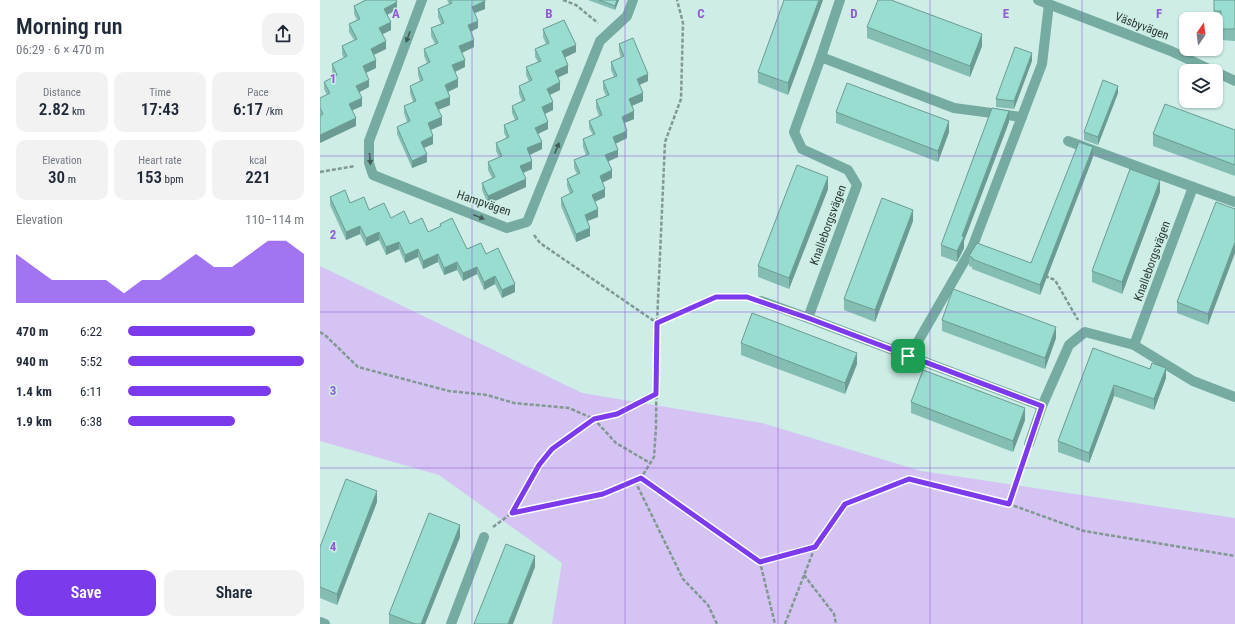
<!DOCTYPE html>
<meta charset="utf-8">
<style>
:root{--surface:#fff;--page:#f2f2f3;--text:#1f2937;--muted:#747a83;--accent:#7c3aed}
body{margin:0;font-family:"Roboto Condensed",sans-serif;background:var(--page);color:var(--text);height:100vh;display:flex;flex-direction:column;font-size:15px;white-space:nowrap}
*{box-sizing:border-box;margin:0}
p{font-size:13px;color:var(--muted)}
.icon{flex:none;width:22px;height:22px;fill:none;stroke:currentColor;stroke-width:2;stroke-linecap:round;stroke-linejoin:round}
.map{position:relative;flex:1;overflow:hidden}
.drawer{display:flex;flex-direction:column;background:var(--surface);width:320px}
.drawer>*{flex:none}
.needle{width:26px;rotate:14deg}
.tools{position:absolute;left:859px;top:12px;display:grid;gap:8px}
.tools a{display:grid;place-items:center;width:44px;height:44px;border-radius:8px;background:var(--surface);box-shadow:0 1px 3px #0004;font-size:20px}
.pin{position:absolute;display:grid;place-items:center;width:34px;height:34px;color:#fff;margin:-17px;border-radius:8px;box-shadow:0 2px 6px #0006}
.round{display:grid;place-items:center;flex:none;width:42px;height:42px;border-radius:12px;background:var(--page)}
.summary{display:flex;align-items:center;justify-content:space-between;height:68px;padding:0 16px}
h1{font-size:22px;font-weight:600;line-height:30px}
.metrics{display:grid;grid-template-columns:repeat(3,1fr);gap:6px;height:68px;padding:4px 16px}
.metrics div{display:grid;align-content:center;border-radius:10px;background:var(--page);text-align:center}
.metrics b{font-size:17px;font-weight:600}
.metrics small{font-size:11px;font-weight:400}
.metrics p{font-size:11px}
.chart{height:112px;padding:8px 16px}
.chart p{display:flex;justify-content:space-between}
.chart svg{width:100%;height:72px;margin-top:4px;fill:var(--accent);opacity:.7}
.action{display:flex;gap:8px;margin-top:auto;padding:8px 16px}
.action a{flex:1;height:46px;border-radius:12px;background:var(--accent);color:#fff;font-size:16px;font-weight:600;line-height:46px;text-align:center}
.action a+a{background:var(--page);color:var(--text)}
ul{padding:0 16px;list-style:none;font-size:13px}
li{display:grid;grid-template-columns:64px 48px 1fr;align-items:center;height:30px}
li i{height:10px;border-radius:5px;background:var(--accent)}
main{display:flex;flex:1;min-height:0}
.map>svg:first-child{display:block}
</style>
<main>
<section class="drawer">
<div class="summary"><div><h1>Morning run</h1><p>06:29 · 6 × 470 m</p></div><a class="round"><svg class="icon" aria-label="share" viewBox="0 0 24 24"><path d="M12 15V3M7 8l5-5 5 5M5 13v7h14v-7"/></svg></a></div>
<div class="metrics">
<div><p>Distance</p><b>2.82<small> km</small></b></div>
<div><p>Time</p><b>17:43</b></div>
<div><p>Pace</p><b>6:17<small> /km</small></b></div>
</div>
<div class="metrics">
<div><p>Elevation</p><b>30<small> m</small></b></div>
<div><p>Heart rate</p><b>153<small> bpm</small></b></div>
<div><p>kcal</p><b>221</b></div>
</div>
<div class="chart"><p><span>Elevation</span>110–114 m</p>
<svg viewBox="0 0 160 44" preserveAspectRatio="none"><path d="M0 44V14L10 22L20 30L30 30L40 30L50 30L60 38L70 30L80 30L90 22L100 14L110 22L120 22L130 14L140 6L150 6L160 14V44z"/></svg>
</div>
<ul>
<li><b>470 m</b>6:22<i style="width:72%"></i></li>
<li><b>940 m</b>5:52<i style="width:100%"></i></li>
<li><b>1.4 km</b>6:11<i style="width:81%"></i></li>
<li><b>1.9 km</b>6:38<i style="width:61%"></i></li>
</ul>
<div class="action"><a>Save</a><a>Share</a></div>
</section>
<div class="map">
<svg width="915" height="624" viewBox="0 0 915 624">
<rect width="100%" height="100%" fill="#cdede6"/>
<!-- green -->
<polygon fill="#d4c3f3" points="0,266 262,393 442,423 601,471 915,518 915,624 232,624 242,563 119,475 0,441"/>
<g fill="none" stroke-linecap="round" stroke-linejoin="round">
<!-- path -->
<g stroke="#819893" stroke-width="2.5" stroke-dasharray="4 2" stroke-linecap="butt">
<polyline points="243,0 256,5 278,23"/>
<polyline points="0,172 35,166"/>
<polyline points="214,235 220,243 337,323 396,297 429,297"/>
<polyline points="725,276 735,280 758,320"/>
<polyline points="0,332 6,336 38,367 129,391 167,395 194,403 249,408 274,419 296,443 330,463"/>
<polyline points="321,478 440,562 455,624"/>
<polyline points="315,481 363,579 388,605 397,624"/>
<polyline points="689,504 705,456"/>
<polyline points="192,512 219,465 232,449 274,419 297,414 336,394"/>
<polyline points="173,527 192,513 283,494 303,486 321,478 334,457 336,427 337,323 345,142 361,99 363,23 357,0"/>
<polyline points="440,562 495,547"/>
<polyline points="484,575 514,614 516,624"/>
<polyline points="465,624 495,547 525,504 589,479 689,504 764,531 915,556"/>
</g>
<!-- minor -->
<g stroke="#75aba0" stroke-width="10">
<polyline points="102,0 49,141 49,163 53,175 187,228 207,222 280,41 307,16 313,0"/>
<polyline points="718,0 851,51 893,71"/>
<polyline points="501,57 520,0"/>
<polyline points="896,72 915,81"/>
<polyline points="702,117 634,108 501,57 474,132 482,149 528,170 537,185 488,318 722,406 749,345 765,332 814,345 873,381 915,397"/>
<polyline points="748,141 873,187"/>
<polyline points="441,301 488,318"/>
<polyline points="814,345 873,187 915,202"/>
<polyline points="589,357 652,248 722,64 729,4"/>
<polyline points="709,444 722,406"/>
<polyline points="0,622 5,624"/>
<polyline points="131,624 164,537"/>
</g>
</g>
<!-- wall -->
<g fill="#84beb3">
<polygon points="45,0 76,0 77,10 67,15 71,30 62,34 66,49 54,55 56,68 46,73 49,87 39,92 42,106 32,110 36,126 0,116 0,98 7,95 4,89 4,82 14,77 12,71 12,64 24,58 22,54 22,46 34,40 29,32 29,24 37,20 34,14 34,6"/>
<polygon points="127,0 165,0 165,9 155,13 158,28 150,32 154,47 142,53 145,67 135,72 138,87 128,92 130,105 118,110 122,125 111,130 113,144 104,148 107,162 92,168 77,134 77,127 87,122 84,113 84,106 93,102 90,93 90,86 100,81 98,75 98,68 107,63 104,56 104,49 115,44 111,36 111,28 121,24 118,17 118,9 129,4"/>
<polygon points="268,0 299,0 295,10"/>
<polygon points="503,0 468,95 438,83 438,72"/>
<polygon points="894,0 915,0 915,41 901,40 901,22 896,22 896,19 894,19"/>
<polygon points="547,27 662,46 650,77 547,38"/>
<polygon points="223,29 256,52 245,57 248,73 238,77 240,90 230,95 233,110 225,114 228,129 218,134 222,149 210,155 212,169 203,173 206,187 168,204 162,190 162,183 172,178 168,170 168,162 179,157 176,151 176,143 187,139 184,133 184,125 195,120 192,113 192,106 202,101 199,94 199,86 209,81 206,75 206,67 218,62 215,57 215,49 226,44 223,37"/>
<polygon points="299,44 328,81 319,85 323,101 312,106 314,119 304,123 307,138 295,144 298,157 288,161 292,178 282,182 285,197 274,202 278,217 267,221 270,236 256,242 241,206 241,198 250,194 247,186 247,179 257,174 254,168 254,160 266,155 263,147 263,139 273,135 269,128 269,121 279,116 276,108 276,100 286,96 283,89 283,81 294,77 291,70 291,62 301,58 299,51"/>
<polygon points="712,61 694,109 676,107 676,99"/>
<polygon points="798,93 778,145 764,140 764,132"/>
<polygon points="516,112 629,132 618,162 516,123"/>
<polygon points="689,122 644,241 644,248 637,262 621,256 621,245"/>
<polygon points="915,130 915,176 833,146 833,134"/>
<polygon points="773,157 720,295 652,269 652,267 649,266 649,256 711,263"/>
<polygon points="508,189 469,289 438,277 438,266"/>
<polygon points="840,192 802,294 772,282 772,271"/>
<polygon points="10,197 90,224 108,232 120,227 120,224 147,249 166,254 195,292 182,298 175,284 164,290 157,274 143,281 137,270 124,275 118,262 103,269 98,257 85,263 79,249 66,255 59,240 46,246 40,234 26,240 10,205"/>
<polygon points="896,202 888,325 857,313 857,302"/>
<polygon points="593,221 555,322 524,310 524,299"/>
<polygon points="622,320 736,338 725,369 622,331"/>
<polygon points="421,343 537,364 525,394 421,355"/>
<polygon points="773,348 846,378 834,410 794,396 769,463 738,452 738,441"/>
<polygon points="591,402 705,420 693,452 591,413"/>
<polygon points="57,502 17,605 0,598 0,547"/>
<polygon points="140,537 105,624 69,624 69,614"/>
</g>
<!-- shaded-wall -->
<g fill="#6b9b92">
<polygon points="297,0 299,0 295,10 295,6"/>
<polygon points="499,0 503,0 468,95 468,83"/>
<polygon points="165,1 165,9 152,14 152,7"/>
<polygon points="77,2 77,10 64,16 64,9"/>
<polygon points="158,21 158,28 148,33 148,25"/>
<polygon points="71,22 71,30 59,36 59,28"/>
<polygon points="662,34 662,46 650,77 650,66"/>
<polygon points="154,40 154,47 139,54 139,46"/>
<polygon points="66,41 66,49 51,56 51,49"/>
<polygon points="256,45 256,52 242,59 242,51"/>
<polygon points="712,53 712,61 694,109 694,101"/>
<polygon points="56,60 56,68 43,74 43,66"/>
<polygon points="145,60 145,67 132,73 132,65"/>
<polygon points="248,65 248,73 235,79 235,71"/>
<polygon points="328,74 328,81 317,86 317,79"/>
<polygon points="138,79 138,87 125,93 125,85"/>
<polygon points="49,80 49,87 36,94 36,86"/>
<polygon points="240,82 240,90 227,96 227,89"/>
<polygon points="798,86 798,93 778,145 778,137"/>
<polygon points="323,93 323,101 309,107 309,99"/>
<polygon points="130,97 130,105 115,111 115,103"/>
<polygon points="42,98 42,106 29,112 29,104"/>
<polygon points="233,102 233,110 222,115 222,107"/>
<polygon points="314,111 314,119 302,124 302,117"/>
<polygon points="689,111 689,122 644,241 644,248 637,262 637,251"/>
<polygon points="122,117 122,125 108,131 108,123"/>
<polygon points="36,118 36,126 0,143 0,135"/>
<polygon points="629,121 629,132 618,162 618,151"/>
<polygon points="228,122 228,129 215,135 215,128"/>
<polygon points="307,131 307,138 293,145 293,137"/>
<polygon points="113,136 113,144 101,149 101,142"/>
<polygon points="222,142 222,149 207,156 207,148"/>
<polygon points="773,147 773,157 720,295 720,285"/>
<polygon points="298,150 298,157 285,163 285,155"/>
<polygon points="107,154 107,162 92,168 92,161"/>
<polygon points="212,161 212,169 200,174 200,166"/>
<polygon points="292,170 292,178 280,184 280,176"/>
<polygon points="508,177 508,189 469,289 469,278"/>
<polygon points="206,179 206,187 168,204 168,196"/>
<polygon points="840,180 840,192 802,294 802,282"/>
<polygon points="285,189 285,197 272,203 272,195"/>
<polygon points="278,209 278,217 265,222 265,215"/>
<polygon points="593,210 593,221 555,322 555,310"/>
<polygon points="40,226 40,234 26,240 26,232"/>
<polygon points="270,228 270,236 256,242 256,234"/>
<polygon points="59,232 59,240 46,246 46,238"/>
<polygon points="79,242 79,249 66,255 66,247"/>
<polygon points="915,242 915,253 888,325 888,314"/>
<polygon points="98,249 98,257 85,263 85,255"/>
<polygon points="118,254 118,262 103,269 103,261"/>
<polygon points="137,262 137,270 124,275 124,268"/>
<polygon points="157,267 157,274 143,281 143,273"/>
<polygon points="175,276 175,284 164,290 164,282"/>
<polygon points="195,284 195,292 182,298 182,290"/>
<polygon points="736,327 736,338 725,369 725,358"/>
<polygon points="537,353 537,364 525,394 525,383"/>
<polygon points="846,368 846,378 834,410 834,399"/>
<polygon points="794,385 794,396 769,463 769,453"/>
<polygon points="705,408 705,420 693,452 693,441"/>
<polygon points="57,491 57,502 17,605 17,594"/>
<polygon points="140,525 140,537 105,624 101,624"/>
<polygon points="215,556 215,567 193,624 188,624"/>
</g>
<!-- building -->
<g fill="#99ddd0" stroke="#6b9b92">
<polygon points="46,0 76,0 77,2 64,9 71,22 59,28 66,41 51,49 56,60 43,66 49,80 36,86 42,98 29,104 36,118 0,135 0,116 3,114 0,108 0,98 10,93 4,82 17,75 12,64 27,56 22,46 37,39 29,24 40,19 34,6"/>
<polygon points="130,0 165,0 165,1 152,7 158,21 148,25 154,40 139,46 145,60 132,65 138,79 125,85 130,97 115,103 122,117 108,123 113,136 101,142 107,154 92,161 77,127 90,121 84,106 96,101 90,86 103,80 98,68 110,62 104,49 118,43 111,28 124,23 118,9 132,3"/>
<polygon points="279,0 297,0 295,6"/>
<polygon points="464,0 499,0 468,83 438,72"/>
<polygon points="558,0 571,0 662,34 650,66 547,27"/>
<polygon points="894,0 915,0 915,29 901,29 901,11 894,11"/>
<polygon points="244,20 256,45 242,51 248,65 235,71 240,82 227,89 233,102 222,107 228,122 215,128 222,142 207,148 212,161 200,166 206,179 168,196 162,183 175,177 168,162 182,156 176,143 189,137 184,125 198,119 192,106 205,100 199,86 212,80 206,67 221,61 215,49 229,43 223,29"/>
<polygon points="313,38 328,74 317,79 323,93 309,99 314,111 302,117 307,131 293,137 298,150 285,155 292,170 280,176 285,189 272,195 278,209 265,215 270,228 256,234 241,198 253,192 247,179 260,173 254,160 269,154 263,139 275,134 269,121 282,115 276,100 289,95 283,81 297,76 291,62 304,56 299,44"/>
<polygon points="695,47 712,53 694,101 676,99"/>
<polygon points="783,80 798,86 778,137 764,132"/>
<polygon points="527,83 629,121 618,151 516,112"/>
<polygon points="845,104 915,130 915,165 833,134"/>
<polygon points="672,108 689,111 642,236 644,237 637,251 621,245"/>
<polygon points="759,142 773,147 720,285 652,259 653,258 649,256 657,243 711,263"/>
<polygon points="477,165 508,177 469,278 438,266"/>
<polygon points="810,169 840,180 802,282 772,271"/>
<polygon points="25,190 30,203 44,197 49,210 64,203 71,218 84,211 90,224 102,218 108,232 121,226 120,224 132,218 147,249 161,243 166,254 178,248 195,284 182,290 175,276 164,282 157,267 143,273 137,262 124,268 118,254 103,261 98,249 85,255 79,242 66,247 59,232 46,238 40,226 26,232 10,197"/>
<polygon points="562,198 593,210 555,310 524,299"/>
<polygon points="896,202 915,209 915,242 888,314 857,302"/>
<polygon points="633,289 736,327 725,358 622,320"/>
<polygon points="432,313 537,353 525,383 421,343"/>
<polygon points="773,348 830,369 832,363 846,368 834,399 794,385 769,453 738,441"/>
<polygon points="603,370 705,408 693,441 591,402"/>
<polygon points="26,479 57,491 17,594 0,587 0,547"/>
<polygon points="109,513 140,525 101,624 95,624 69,614"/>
<polygon points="186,544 215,556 188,624 154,624"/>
</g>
<!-- one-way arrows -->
<defs><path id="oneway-solid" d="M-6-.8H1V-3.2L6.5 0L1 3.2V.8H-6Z"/></defs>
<g fill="#425b56">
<use href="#oneway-solid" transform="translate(88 37) rotate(110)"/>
<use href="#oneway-solid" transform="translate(237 148) rotate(-68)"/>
<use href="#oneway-solid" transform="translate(50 159) rotate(85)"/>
<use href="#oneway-solid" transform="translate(159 217) rotate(22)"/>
</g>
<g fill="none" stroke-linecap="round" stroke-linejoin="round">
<!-- route casing -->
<g stroke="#fff" stroke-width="8">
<polygon id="route" points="396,297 427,297 488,318 722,406 689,504 589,479 525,504 495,547 440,562 321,478 283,494 192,513 219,465 232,449 274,419 297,414 336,394 337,323"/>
</g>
<!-- route -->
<use href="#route" stroke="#7c3aed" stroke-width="5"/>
</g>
<!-- grid -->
<path fill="none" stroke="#905bd3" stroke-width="1" stroke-opacity="0.55" d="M152,0V624M305,0V624M458,0V624M610,0V624M762,0V624M0,156H915M0,312H915M0,468H915"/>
<g text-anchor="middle" stroke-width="3" stroke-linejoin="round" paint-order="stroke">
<!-- street labels -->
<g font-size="12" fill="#2c3936" stroke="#cdede6">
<text transform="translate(822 26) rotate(21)" y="4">Väsbyvägen</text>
<text transform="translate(164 203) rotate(19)" y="4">Hampvägen</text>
<text transform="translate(508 225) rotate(-70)" y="4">Knalleborgsvägen</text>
<text transform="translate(832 261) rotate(-70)" y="4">Knalleborgsvägen</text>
</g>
</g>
<g font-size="13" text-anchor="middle" font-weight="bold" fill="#905bd3" stroke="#cdede6" stroke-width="3" stroke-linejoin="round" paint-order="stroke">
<text x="76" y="18">A</text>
<text x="229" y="18">B</text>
<text x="381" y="18">C</text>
<text x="534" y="18">D</text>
<text x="686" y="18">E</text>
<text x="839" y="18">F</text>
<text x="13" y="83">1</text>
<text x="13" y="239">2</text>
<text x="13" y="395">3</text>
<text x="13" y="551">4</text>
</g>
</svg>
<div class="tools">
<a><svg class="needle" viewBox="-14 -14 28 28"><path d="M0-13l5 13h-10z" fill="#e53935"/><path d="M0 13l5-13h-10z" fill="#747a83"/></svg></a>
<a><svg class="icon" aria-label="layers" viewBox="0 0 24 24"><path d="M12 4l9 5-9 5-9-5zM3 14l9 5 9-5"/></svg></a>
</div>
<div class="pin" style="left:588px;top:356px;background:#1e9e55"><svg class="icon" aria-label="arrive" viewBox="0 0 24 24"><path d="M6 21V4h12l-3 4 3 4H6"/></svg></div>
</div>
</main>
